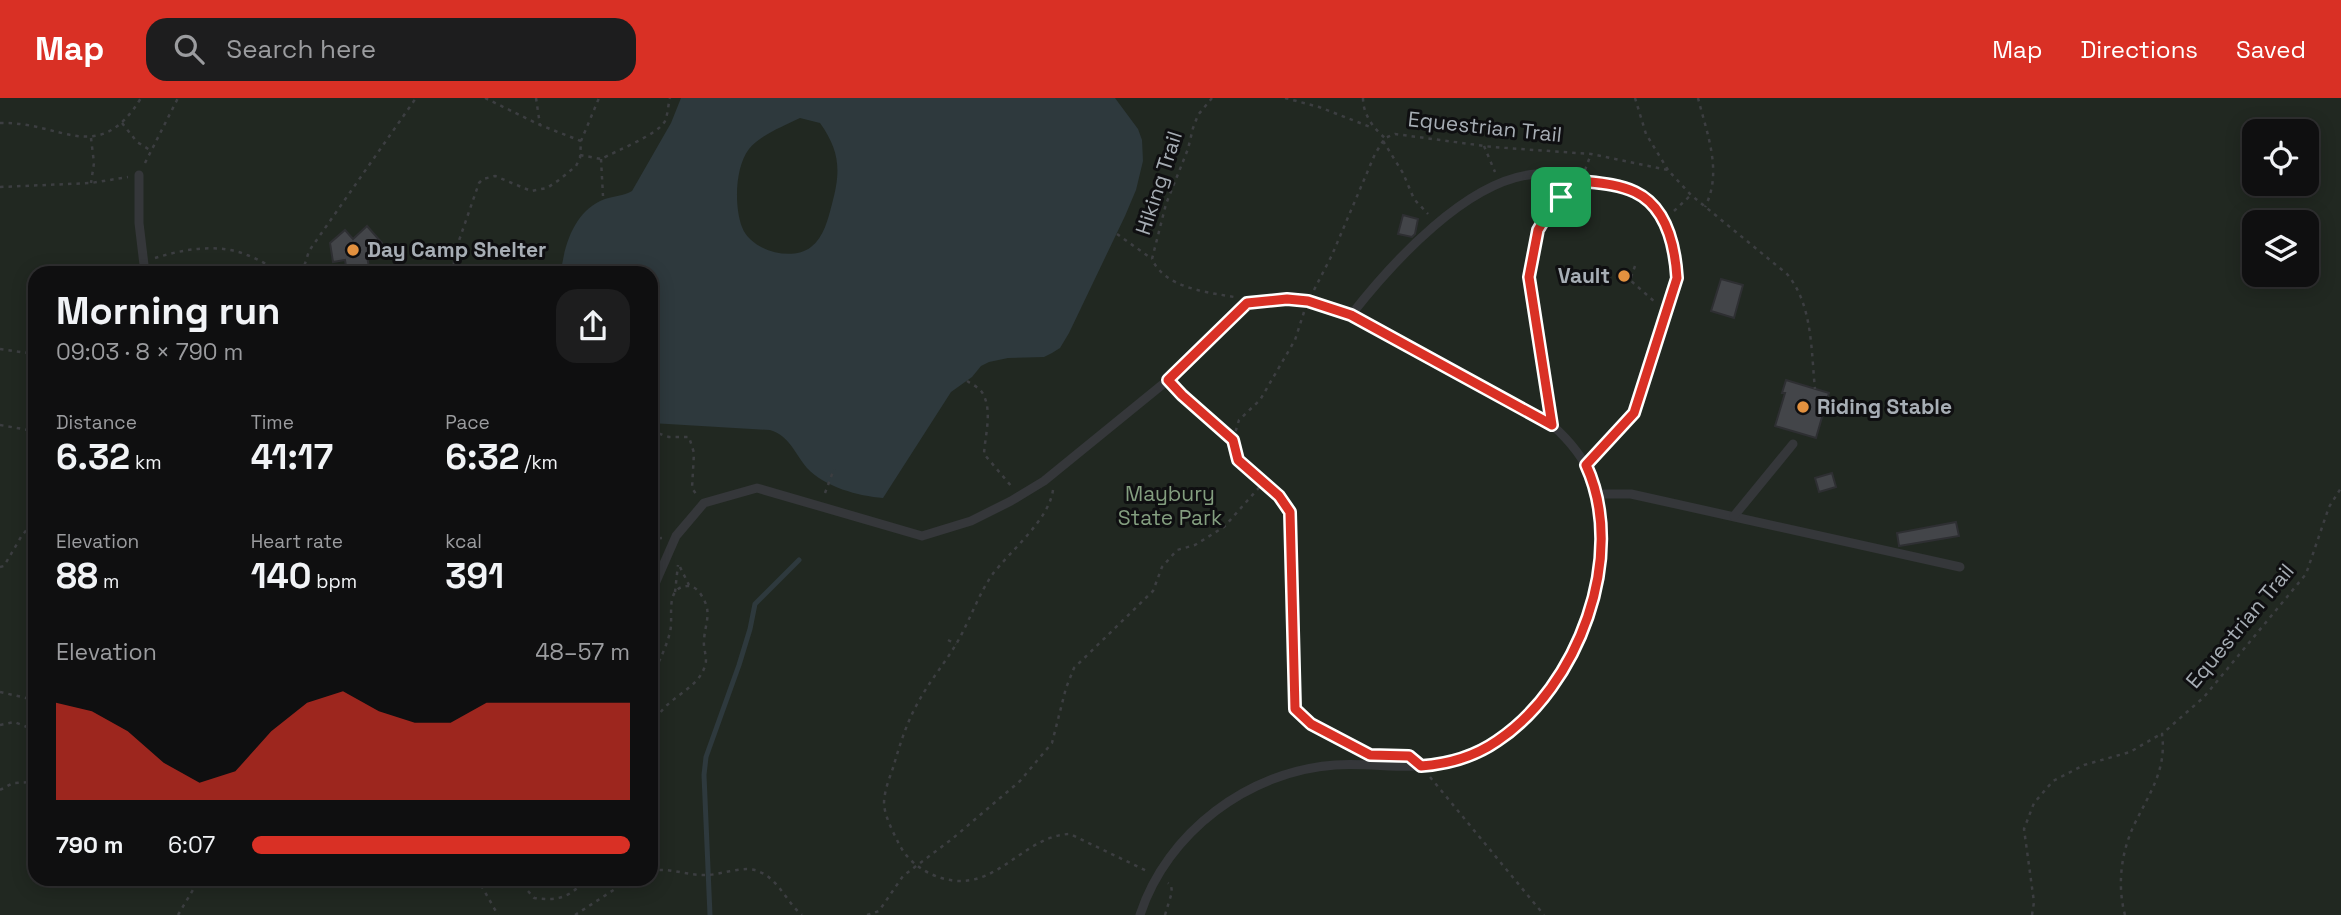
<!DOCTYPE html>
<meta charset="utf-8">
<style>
:root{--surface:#0f0f10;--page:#1d1d1e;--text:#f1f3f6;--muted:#9b9c9f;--line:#2f2f30;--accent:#d93025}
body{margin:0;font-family:"Space Grotesk",sans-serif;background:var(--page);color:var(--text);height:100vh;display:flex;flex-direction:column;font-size:26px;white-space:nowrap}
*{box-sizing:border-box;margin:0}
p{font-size:23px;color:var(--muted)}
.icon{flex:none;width:38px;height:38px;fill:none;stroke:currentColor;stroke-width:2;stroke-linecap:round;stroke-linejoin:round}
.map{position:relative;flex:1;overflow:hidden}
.drawer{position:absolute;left:28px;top:168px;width:630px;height:620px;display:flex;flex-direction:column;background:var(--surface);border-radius:21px;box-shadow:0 4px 18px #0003,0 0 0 2px var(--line)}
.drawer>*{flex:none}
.controls{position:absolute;left:2242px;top:21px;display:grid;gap:14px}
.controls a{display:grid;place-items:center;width:77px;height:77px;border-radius:14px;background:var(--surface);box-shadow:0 4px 18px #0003,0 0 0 2px var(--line);font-size:35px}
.pin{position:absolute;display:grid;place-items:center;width:60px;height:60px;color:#fff;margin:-30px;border-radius:14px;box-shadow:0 4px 10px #0006}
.round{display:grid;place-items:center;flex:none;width:74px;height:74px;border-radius:21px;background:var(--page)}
.headline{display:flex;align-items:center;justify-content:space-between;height:119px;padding:0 28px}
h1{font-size:38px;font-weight:800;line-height:52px}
.figures{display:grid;grid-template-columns:repeat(3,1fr);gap:10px;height:119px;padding:7px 28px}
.figures div{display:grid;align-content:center}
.figures b{font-size:35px;font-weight:800}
.figures small{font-size:19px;font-weight:400}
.figures p{font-size:19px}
.chart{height:196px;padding:14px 28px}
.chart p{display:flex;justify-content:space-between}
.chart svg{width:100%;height:126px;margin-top:7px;fill:var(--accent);opacity:.7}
ul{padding:0 28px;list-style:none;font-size:23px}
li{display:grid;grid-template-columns:112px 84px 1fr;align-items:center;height:52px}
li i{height:18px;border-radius:9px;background:var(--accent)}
header{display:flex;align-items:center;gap:42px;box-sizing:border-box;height:98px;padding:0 35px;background:var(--accent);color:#fff}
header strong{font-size:33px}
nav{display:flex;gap:38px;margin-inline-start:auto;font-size:24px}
.search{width:490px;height:63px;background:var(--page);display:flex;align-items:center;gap:18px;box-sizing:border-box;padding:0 24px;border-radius:21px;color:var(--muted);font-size:26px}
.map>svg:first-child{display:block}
</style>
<header>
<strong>Map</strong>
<div class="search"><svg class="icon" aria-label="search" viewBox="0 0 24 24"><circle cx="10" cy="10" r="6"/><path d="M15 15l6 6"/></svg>Search here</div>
<nav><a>Map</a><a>Directions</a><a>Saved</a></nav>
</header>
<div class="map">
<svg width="2341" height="817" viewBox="0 0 2341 817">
<rect width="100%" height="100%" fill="#141416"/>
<!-- green -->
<path fill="#212821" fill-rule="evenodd" d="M0,0H2341V817H0ZM2254,33H2306V86H2254ZM2254,124H2306V177H2254ZM35,175H651V780H35Z"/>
<!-- water -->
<path fill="#2e393d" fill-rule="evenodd" d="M681,0H1115L1138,31L1142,42L1143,63L1136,92L1125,118L1069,235L1060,250L1052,255L1044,259L1008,260L989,264L981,268L972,279L951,294L883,400C858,398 825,389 807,370C795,356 790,338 770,332L651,325V175H561C564,146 575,112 605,101C614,98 623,98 632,93L671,25ZM800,20L820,25C840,53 841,73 832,106C828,121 824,139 811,149C792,164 751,153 742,129C734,108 735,69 749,51C760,37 784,28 800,20Z"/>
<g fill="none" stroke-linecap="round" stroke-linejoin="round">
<!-- stream -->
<polyline stroke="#2e393d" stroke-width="5" points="710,817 704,677 706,659 739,567 750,531 755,506 799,462"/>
</g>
<!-- building -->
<g fill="#434549" stroke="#2e2f32" stroke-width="2">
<polygon points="1403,117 1418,121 1415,136 1412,139 1398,136"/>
<polygon points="367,128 382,145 367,158 370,175 347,175 345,162 333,164 330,145 345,132 353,141"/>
<polygon points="1721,181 1743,187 1734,220 1711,213"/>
<polygon points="1786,282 1829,295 1816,340 1775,328 1785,295 1782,295"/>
<polygon points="1832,375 1836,389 1819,394 1815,380"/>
<polygon points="1956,424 1959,438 1899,448 1897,435"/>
</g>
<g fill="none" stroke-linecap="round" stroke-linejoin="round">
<!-- path -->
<g stroke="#3c3e41" stroke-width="2.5" stroke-dasharray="3.5 5" stroke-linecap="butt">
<polyline points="485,0 540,27 581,43"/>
<polyline points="536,0 540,27"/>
<path d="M1212,0L1198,17L1193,30L1188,51L1166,106L1152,161C1165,190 1206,194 1234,199"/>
<polyline points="1285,0 1319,9 1373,30"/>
<path d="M1363,0C1363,16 1373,30 1385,40"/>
<polyline points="1635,0 1646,36 1668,72"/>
<path d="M1698,0C1707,36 1723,74 1705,109"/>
<path d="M0,25C61,23 98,70 141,0"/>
<polyline points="122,25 137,44 150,52"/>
<polyline points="91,40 94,65 91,85"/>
<polyline points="1383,43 1403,75 1414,101 1428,116"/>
<polyline points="1484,48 1495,74"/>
<path d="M580,57L601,61C616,53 659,36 665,23C668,16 668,7 670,0"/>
<polyline points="601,61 603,98"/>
<polyline points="145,65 178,0"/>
<polyline points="1585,72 1591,56"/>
<polyline points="0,89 91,85 128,79"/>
<polyline points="1674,113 1691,97"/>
<polyline points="1117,136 1152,161"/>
<path d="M155,160C184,151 218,145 247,157C259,161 270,169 281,175"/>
<polyline points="1635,168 1630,182 1655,204"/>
<polyline points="302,175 309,153 416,0"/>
<polyline points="453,175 455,154 479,85 483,81 495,78 531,93 547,90 559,82 576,68 580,60 581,43 599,0"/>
<path d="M1314,192L1332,157L1375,56L1385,40L1395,36L1492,49L1591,56L1668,72L1691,97L1787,176C1813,207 1811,253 1815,291"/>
<polyline points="1304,214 1295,242 1260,302 1239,322 1233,342 1238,362 1279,398 1290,414 1295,610 1311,626 1363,654"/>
<polyline points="0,251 35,256"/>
<path d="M967,283C973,287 981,290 984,298C992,315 985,338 984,356L1012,389"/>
<polyline points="1177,292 1232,341"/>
<polyline points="0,327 28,332 35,339"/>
<polyline points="651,333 669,339 689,339 694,355 692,390 696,396"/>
<polyline points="651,334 657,344 656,375"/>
<path d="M1053,392C1049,422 1010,453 992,477C977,499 969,525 955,548C944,566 930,583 920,601C907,623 900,646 893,670C889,681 884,694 884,706C885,719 893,734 899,746C910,768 935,782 959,783C1002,784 1028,737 1070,736L1147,773"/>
<polyline points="825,395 834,371"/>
<polyline points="651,441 662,440"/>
<polyline points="0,469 4,468 21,439 35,421"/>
<polyline points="680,469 689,487"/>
<polyline points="675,494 678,467"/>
<polyline points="948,542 956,546"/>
<path d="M651,579C659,564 666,550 670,534C674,519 664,490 687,488C694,487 700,494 703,500C712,515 705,526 704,542C703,551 708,560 705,568C698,590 673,597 660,615C655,622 653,636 651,646"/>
<polyline points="0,594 35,602"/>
<polyline points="0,627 14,624 35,632"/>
<polyline points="1430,679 1544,817"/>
<polyline points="0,692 13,685 35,684"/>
<path d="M651,773C669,769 688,778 706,777C722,777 745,766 760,774C779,782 787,805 802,817"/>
<polyline points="477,780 498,817"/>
<path d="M517,780L534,800C557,803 571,800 586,780"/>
<polyline points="178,817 200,780"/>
<polyline points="575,817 632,780"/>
<polyline points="867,817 879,813 903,778 952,741 1020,683 1052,645 1066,590 1074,570 1153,493 1162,469 1177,452 1195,447 1224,429 1264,384"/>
<polyline points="1165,817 1172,794 1171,787 1168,785"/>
<polyline points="2032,817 2034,804 2024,731 2034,705 2053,683 2084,667 2130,654 2161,636"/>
<path d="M2125,817C2117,787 2121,755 2134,727C2149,696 2167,672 2162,636L2204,599L2306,476L2329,409L2341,390"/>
</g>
<!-- service -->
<g stroke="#35373a" stroke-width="9">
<polyline points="139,77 139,125 145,175"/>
<path d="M1351,217C1391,166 1468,80 1537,76C1551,76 1566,81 1580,83"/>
<path d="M1552,327L1529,179L1538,132L1550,112L1561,99L1580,83C1598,85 1618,86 1635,94C1667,109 1675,147 1677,180L1635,315L1586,367"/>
<polyline points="1597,396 1631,396 1960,469"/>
<polyline points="1734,418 1793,346"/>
<path d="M651,495L676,438L704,405L757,390L922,438L971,423L1011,403L1044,383L1168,282L1247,205L1287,201L1308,203L1351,217L1552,327C1569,342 1584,360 1593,382C1598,395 1599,410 1601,424C1608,514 1556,618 1472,657C1428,677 1381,664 1335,667C1249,673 1167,734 1140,817"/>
</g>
</g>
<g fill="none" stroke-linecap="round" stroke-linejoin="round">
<!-- route casing -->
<g stroke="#fff" stroke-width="14">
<path id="route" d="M1580,83C1598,85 1618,86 1635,94C1667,109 1675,148 1677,180L1634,315L1586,367C1628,458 1578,589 1497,643C1474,659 1448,666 1421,668L1409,658L1370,657L1311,626L1295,611L1290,414L1279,398L1238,362L1233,342L1182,297L1168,282L1247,205L1287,201L1308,203L1351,217L1552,327L1529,179L1538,132L1550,112L1561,99Z"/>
</g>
<!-- route -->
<use href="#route" stroke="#d93025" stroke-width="9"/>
</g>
<!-- markers -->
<g fill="#e3913f" stroke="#0f0f11" stroke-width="2.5">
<circle cx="353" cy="152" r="7"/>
<circle cx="1624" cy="178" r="7"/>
<circle cx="1803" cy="309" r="7"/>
</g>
<g text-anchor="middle" stroke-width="6" stroke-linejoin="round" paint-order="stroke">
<!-- street labels -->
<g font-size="21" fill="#a7aeb5" stroke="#0f0f11">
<text transform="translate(1485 29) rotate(6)" y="7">Equestrian Trail</text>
<text transform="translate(1159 85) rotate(-72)" y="7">Hiking Trail</text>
<text transform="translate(2240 528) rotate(-50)" y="7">Equestrian Trail</text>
</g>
<!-- poi labels -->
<g font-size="21" font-weight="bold" fill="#a7aeb5" stroke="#0f0f11" text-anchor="start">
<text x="367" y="159">Day Camp Shelter</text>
<text x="1610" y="185" text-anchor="end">Vault</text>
<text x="1817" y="316">Riding Stable</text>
</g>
<!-- park labels -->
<g font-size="21" fill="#839e7f" stroke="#0f0f11">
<text x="1170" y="403">Maybury<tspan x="1170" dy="24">State Park</tspan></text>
</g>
</g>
</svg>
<div class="controls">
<a><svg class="icon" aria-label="locate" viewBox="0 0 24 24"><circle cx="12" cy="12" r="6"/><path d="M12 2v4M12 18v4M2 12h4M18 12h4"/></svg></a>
<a><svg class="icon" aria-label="layers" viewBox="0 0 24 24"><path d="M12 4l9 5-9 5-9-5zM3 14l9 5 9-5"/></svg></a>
</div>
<div class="pin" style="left:1561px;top:99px;background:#1e9e55"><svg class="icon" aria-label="arrive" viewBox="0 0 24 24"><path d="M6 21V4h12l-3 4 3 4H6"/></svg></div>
<section class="drawer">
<div class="headline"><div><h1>Morning run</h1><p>09:03 · 8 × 790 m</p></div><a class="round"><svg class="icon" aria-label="share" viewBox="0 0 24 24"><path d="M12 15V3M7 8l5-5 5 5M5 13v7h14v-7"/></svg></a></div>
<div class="figures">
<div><p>Distance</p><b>6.32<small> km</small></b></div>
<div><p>Time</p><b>41:17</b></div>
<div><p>Pace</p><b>6:32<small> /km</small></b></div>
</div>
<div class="figures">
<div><p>Elevation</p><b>88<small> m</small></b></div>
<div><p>Heart rate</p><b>140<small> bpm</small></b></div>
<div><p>kcal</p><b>391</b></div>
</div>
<div class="chart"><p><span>Elevation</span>48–57 m</p>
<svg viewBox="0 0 160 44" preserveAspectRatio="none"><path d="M0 44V10L10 13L20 20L30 31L40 38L50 34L60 20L70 10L80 6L90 13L100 17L110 17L120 10L130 10L140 10L150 10L160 10V44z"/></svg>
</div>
<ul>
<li><b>790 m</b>6:07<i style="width:100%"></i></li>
</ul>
</section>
</div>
